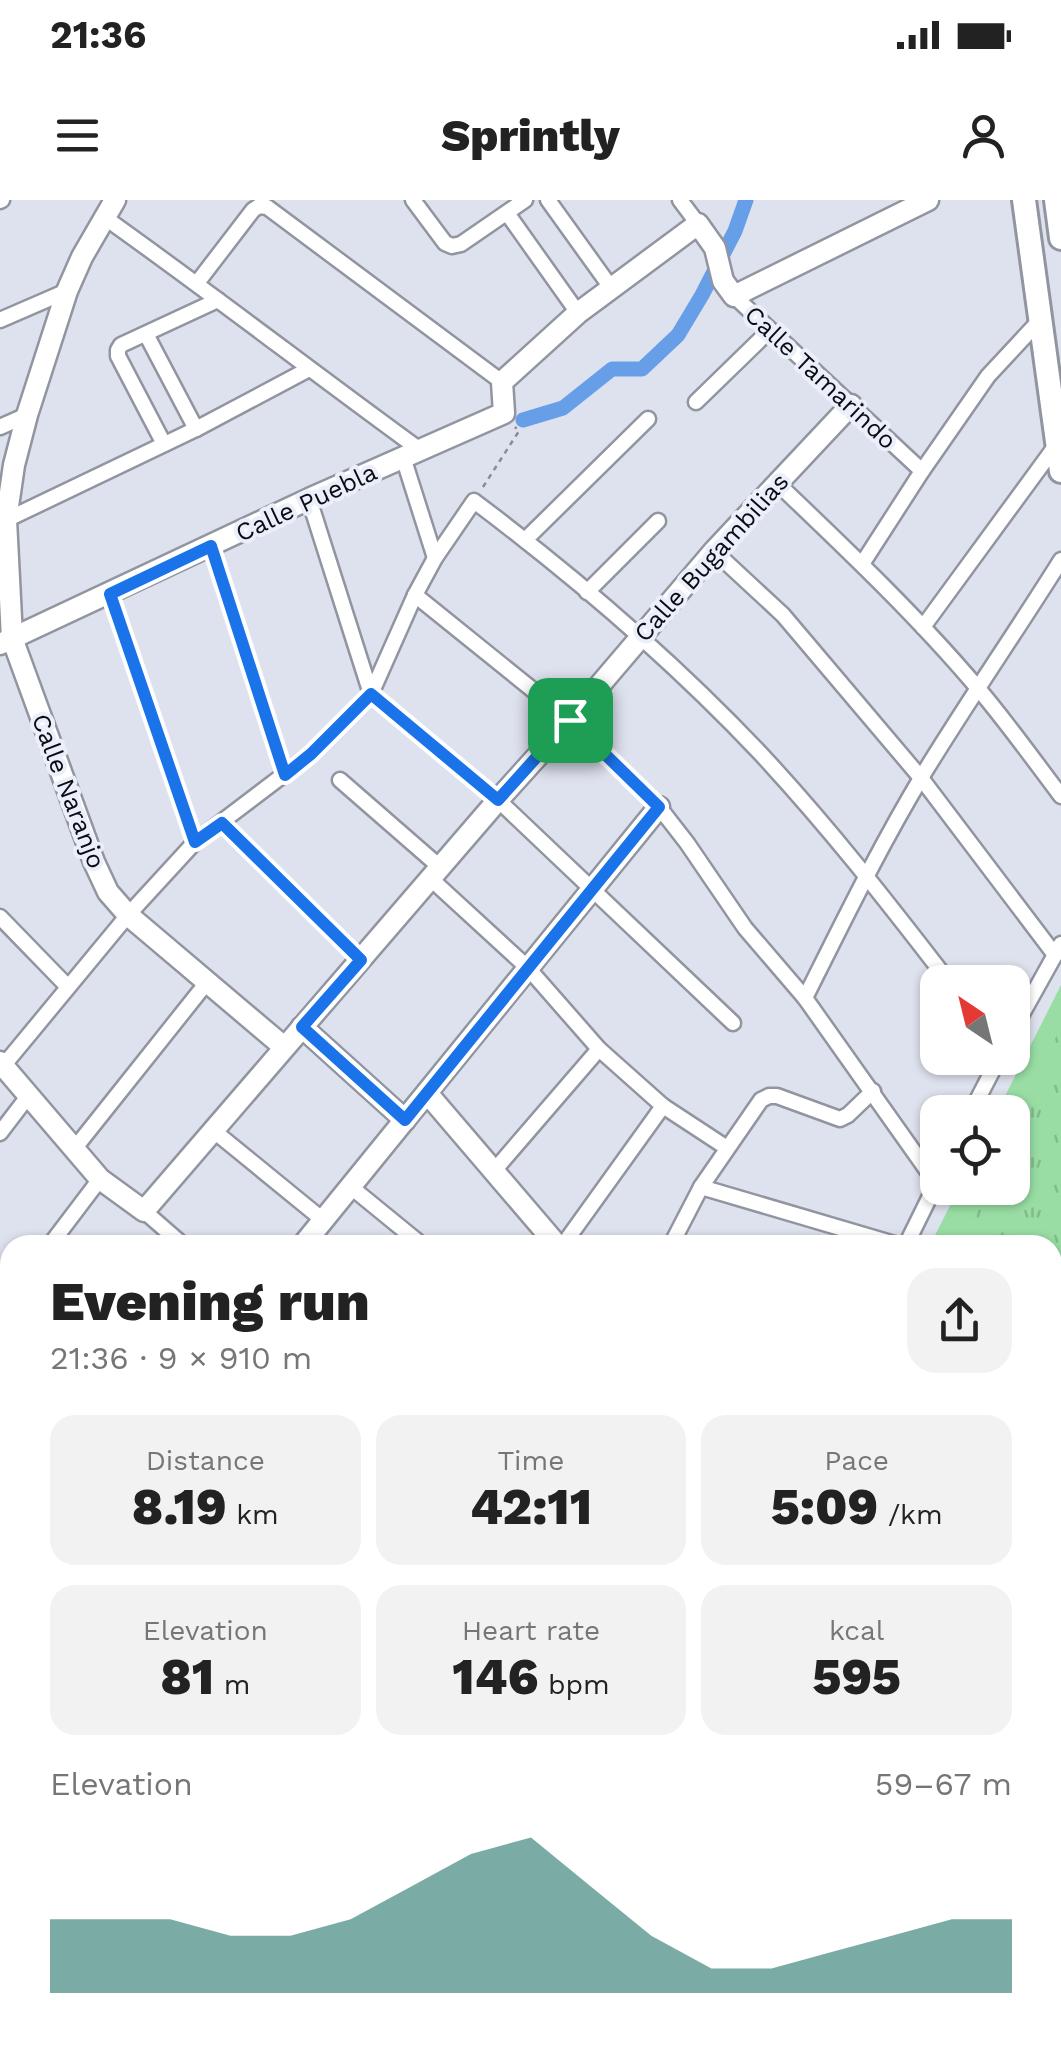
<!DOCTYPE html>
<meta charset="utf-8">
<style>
:root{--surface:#fff;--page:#f2f2f2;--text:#222;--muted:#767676;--accent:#428880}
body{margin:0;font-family:"Work Sans",sans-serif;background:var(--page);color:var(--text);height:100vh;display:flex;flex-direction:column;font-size:38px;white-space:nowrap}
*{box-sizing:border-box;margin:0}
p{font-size:32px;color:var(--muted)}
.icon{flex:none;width:55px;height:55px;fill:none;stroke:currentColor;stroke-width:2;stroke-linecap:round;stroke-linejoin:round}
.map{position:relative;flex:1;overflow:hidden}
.side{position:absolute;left:0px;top:1035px;width:1062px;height:812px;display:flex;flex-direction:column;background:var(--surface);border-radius:30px 30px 0 0;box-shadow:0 2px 8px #0004}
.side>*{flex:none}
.needle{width:65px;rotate:325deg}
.buttons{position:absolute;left:920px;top:765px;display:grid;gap:20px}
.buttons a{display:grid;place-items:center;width:110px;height:110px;border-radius:20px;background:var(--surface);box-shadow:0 2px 8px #0004;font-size:50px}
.pin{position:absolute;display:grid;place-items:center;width:85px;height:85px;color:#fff;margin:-42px;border-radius:20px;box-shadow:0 5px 15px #0006}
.round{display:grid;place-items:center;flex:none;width:105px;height:105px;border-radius:30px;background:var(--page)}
.headline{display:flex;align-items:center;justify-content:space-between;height:170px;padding:0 50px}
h1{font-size:55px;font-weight:800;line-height:75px}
.metrics{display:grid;grid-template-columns:repeat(3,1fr);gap:15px;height:170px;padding:10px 50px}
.metrics div{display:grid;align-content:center;border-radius:25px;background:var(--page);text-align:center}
.metrics b{font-size:50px;font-weight:800}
.metrics small{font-size:28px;font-weight:400}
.metrics p{font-size:28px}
.chart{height:280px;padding:20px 50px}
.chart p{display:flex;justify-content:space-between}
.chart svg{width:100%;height:180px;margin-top:10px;fill:var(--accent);opacity:.7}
.status{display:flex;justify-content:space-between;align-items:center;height:70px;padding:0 50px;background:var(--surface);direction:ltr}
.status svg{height:28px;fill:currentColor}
header{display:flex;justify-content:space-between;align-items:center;height:130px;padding:0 50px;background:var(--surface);font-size:45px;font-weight:800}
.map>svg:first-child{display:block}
</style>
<div class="status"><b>21:36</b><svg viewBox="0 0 49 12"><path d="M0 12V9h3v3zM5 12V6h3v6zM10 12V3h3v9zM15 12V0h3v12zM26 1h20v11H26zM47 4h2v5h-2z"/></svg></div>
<header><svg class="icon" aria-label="menu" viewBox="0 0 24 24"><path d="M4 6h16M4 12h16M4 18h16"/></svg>Sprintly<svg class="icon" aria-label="person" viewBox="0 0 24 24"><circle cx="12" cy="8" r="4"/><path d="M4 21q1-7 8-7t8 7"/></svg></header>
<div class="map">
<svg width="1061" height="1846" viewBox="0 0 1061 1846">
<defs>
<pattern id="park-tufts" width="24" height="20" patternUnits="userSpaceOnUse" patternTransform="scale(2.5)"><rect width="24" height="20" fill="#99dda4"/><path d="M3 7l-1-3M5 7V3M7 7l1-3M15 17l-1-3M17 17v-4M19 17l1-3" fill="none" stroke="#82bc8c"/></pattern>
</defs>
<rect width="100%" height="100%" fill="#dee2ee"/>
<!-- grass -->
<polygon fill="#99dda4" points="1061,785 1061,1846 528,1846 532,1838 1052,1838 1052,1045 930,1045 959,988 1012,988 1012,912 997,912"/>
<!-- park -->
<g fill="url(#park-tufts)">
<polygon points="1061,828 1061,1846 568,1846 573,1838 1052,1838 1052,1045 960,1045 987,988 1012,988 1013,930 1046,856"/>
<polygon points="10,1528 10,1838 289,1838 304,1846 0,1846 0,1543 5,1530"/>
</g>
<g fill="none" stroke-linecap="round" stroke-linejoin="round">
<!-- canal -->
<polyline stroke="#669fe8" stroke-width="15" points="523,220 563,208 612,169 642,169 678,135 702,95 735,31 746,0"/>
<!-- street casing -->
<g stroke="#91959f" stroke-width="19">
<g id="street">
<polyline points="413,0 445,43 452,46 461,44 525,0"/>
<polyline points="548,0 612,89"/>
<polyline points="680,0 698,24"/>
<polyline points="0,1 2,0"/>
<polyline points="507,13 578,113"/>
<path d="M104,17C211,93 314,173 420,250"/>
<polyline points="197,83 253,10 259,6 267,7 502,182"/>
<polyline points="734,96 922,271"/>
<polyline points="0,120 67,91"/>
<polyline points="146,134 196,229"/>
<polyline points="696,202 769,131"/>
<polyline points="0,227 27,215"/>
<polyline points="164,244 118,156 118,150 121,145 218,100"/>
<polyline points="403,257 435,358"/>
<path d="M776,282C845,348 914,413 976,486C1006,521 1033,559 1061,596"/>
<polyline points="309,299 371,494 498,600 733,823"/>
<polyline points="6,320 196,229 309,169"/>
<polyline points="525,340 648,219"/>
<polyline points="211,346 285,575"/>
<polyline points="714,351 783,415 921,578 1055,755"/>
<polyline points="862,364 922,271 988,176 1040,120"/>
<polyline points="587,392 658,321"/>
<polyline points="110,394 195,642"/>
<polyline points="415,395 570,520 659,607 687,643 745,728 805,798 936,983"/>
<polyline points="923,427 1057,244"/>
<polyline points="340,580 441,668"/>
<polyline points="222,623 361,760"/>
<polyline points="431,679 528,768 599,849 663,906 727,948"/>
<polyline points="0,717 68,787"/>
<path d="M805,798C843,722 880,646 924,573C968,501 1016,432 1061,360"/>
<polyline points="1012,832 1061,744"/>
<path d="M4,865L128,715L195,642L311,554L371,494L415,395L435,358L474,301C575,377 673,461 760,553C828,626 889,704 949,782"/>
<polyline points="971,912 999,858"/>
<polyline points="214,931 323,1020"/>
<polyline points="0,933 29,895"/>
<polyline points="75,948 208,781"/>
<polyline points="493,972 599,849"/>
<polyline points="351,987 422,1045"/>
<polyline points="701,987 898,1045"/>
<polyline points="144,1011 183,1045"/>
<polyline points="50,1045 100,979"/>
<polyline points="563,1045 663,906"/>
<polyline points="671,1045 701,987 761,900 769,896 777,896 840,919 848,915 873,891"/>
<polyline points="906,1045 938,980"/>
<polyline points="0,1112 10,1099"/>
<polyline points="0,1260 10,1246"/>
<polyline points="436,1838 450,1846"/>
</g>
</g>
<!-- secondary casing -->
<g stroke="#91959f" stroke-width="25">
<g id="secondary">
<polyline points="115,0 82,57 67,91 27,215 14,265 6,320 12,438 94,662 108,692 128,715 284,847"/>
<polyline points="0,444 309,299 504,213 502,182 578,113 698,24 715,48 723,81 734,96 928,0"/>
<polyline points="302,827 405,920"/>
<polyline points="0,862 100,979 144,1011 498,600 570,520 714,351 851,205"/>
<polyline points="427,893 557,1045"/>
<polyline points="303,1045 659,607"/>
<polyline points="0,1290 10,1293"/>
</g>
</g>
<!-- primary casing -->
<g stroke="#91959f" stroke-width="28">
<g id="primary">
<polyline points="1024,0 1061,271"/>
<polyline points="1056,0 1061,38"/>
</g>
</g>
<!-- path -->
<g stroke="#898c95" stroke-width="2.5" stroke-dasharray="5 5" stroke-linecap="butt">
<polyline points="483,287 519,231 515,227"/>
<polyline points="670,1838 684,1846"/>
<polyline points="1053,1846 1061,1836"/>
</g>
<!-- street -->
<use href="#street" stroke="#fff" stroke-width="14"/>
<!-- secondary -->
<use href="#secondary" stroke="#fff" stroke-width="20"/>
<!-- primary -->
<use href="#primary" stroke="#fff" stroke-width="22"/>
</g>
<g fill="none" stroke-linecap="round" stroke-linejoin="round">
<!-- route casing -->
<g stroke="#fff" stroke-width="20">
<polygon id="route" points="211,346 285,575 311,554 371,494 498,600 570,520 659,607 405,920 302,827 361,760 222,623 195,642 110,394"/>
</g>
<!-- route -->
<use href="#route" stroke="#1a73e8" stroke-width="12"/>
</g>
<g text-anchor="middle" stroke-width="8" stroke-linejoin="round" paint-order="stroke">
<!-- street labels -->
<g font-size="25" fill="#0b0c10" stroke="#ebeffb">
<text transform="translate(821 177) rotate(43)" y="9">Calle Tamarindo</text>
<text transform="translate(306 302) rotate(-25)" y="9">Calle Puebla</text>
<text transform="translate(711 357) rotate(-48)" y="9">Calle Bugambilias</text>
<text transform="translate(69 591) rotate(69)" y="9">Calle Naranjo</text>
</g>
</g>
</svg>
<div class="buttons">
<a><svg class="needle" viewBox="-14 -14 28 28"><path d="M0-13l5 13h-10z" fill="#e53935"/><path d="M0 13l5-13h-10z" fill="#767676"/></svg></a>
<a><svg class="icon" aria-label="locate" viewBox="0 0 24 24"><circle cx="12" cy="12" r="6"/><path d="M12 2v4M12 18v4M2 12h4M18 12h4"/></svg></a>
</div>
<div class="pin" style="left:570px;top:520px;background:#1e9e55"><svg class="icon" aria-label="arrive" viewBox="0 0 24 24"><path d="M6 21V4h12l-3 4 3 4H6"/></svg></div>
<section class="side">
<div class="headline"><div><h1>Evening run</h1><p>21:36 · 9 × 910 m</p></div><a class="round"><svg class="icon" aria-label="share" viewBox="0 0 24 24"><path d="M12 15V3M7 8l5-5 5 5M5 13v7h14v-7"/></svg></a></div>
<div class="metrics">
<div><p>Distance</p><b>8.19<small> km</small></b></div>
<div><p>Time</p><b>42:11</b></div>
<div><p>Pace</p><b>5:09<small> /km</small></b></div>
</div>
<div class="metrics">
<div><p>Elevation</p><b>81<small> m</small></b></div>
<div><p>Heart rate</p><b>146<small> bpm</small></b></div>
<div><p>kcal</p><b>595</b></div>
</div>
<div class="chart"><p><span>Elevation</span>59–67 m</p>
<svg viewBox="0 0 160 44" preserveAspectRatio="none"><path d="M0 44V26L10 26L20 26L30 30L40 30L50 26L60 18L70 10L80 6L90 18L100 30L110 38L120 38L130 34L140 30L150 26L160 26V44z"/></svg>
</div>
</section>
</div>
